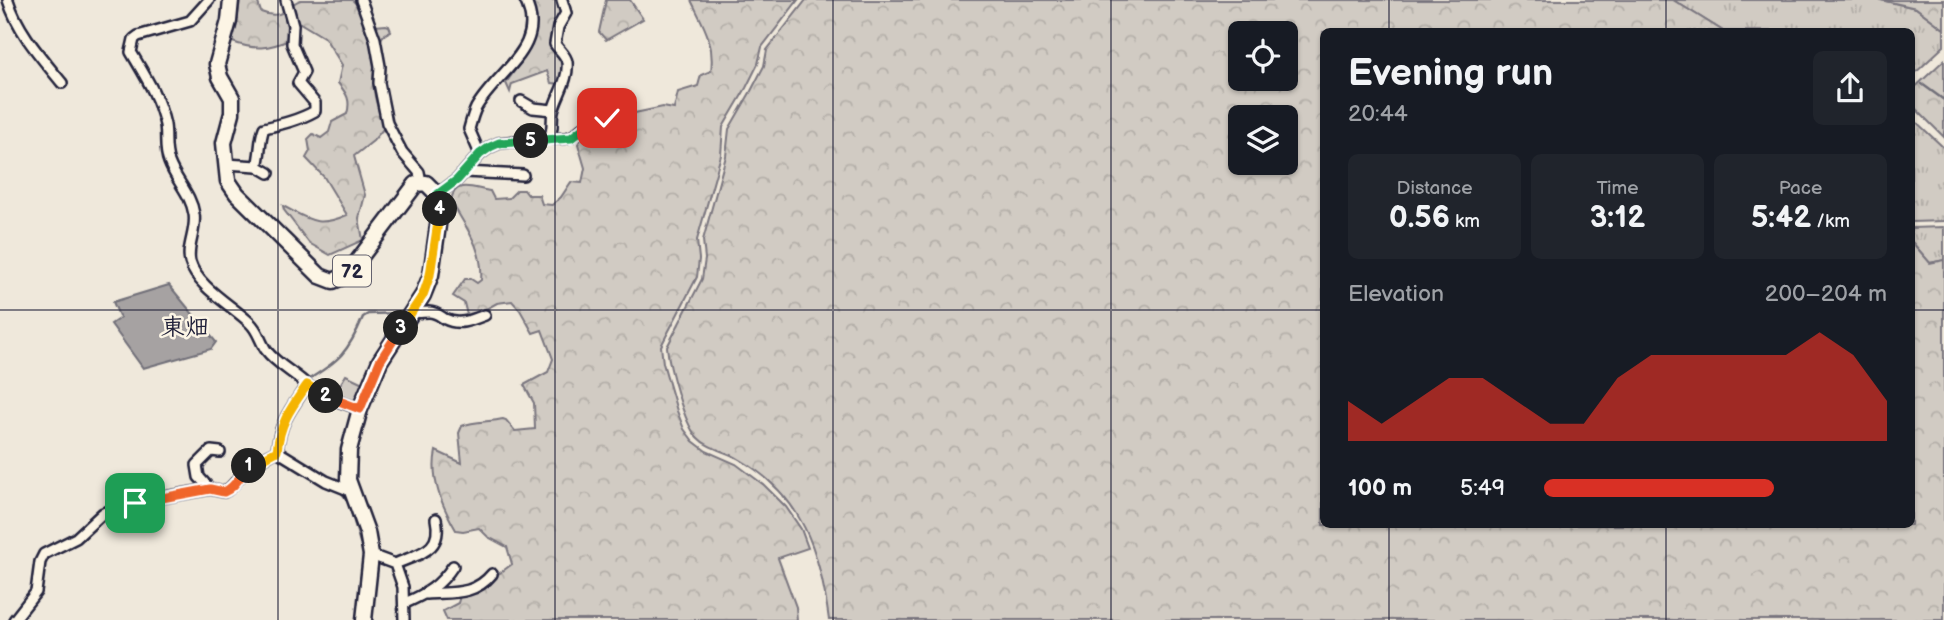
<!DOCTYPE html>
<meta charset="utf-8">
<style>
:root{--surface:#171b24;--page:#20242c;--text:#f1f3f6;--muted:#9ea1a6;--accent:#d93025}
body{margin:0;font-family:"Balsamiq Sans","Klee One",sans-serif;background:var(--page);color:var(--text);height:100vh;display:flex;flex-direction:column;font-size:26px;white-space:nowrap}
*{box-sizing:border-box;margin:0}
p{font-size:23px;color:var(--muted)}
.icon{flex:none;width:38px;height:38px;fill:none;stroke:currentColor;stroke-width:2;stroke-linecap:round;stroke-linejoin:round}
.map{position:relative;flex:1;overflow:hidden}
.drawer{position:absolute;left:1320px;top:28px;width:595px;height:500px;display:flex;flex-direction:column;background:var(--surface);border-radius:10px;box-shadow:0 2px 5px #0004}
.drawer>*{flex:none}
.controls{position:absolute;left:1228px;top:21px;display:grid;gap:14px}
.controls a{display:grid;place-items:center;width:70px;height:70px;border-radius:10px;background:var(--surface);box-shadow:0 2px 5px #0004;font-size:35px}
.pin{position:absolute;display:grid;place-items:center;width:60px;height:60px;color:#fff;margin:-30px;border-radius:14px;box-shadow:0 4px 10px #0006}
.km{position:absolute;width:35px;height:35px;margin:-18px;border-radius:50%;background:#222;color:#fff;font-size:19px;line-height:35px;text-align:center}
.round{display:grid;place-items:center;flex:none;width:74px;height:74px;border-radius:10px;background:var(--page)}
.overview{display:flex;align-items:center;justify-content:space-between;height:119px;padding:0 28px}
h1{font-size:38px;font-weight:700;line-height:52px}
.stats{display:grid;grid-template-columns:repeat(3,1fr);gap:10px;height:119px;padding:7px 28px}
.stats div{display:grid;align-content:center;border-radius:10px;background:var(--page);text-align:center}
.stats b{font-size:30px;font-weight:700}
.stats small{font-size:19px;font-weight:400}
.stats p{font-size:19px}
.chart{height:196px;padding:14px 28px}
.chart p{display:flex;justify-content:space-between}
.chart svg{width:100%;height:126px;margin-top:7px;fill:var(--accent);opacity:.7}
ul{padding:0 28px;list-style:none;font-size:23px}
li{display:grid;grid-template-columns:112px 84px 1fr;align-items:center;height:52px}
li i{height:18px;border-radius:9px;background:var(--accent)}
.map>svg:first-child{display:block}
</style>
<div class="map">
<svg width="1944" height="620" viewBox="0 0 1944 620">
<defs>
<pattern id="grass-tufts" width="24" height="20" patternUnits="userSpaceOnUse" patternTransform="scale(1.75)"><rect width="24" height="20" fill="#d1cbc3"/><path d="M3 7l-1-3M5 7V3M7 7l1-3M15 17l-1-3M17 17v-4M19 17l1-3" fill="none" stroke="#b3aea8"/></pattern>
<pattern id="forest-crowns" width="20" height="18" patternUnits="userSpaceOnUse" patternTransform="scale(1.75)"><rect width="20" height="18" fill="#d1cbc3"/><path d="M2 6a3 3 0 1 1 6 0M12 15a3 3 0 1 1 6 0" fill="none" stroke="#b3aea8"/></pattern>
</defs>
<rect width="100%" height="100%" fill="#efe8db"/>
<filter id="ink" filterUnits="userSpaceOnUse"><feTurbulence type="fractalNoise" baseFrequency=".0143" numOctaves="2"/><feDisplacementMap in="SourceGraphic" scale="14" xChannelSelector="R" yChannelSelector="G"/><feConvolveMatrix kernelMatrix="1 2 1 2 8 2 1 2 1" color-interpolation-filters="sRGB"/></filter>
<g filter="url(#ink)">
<!-- grass -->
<g fill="url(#grass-tufts)" stroke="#7a767f" stroke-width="2">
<polygon points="1673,0 1881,0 1916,8 1944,29 1944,46 1911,77 1911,32 1723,31"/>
<polygon points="1911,117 1944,148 1944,221 1911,222"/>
<polygon points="1944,227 1944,260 1930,263 1911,241 1911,228"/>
</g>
<!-- forest -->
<g fill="url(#forest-crowns)" stroke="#7a767f" stroke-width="2" fill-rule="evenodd">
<path d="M240,0H257L261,12C285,22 287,3 301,0C317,0 336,0 352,0C361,7 364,15 363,27L386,25L389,26L391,31C379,36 381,40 380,52C380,60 375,66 374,73C371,91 379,111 384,128L373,141L354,156L365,195L359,218L363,240L330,255L309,243L284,210L283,206C310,220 317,228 347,215L324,177L306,158L310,151L308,139L313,134L321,138L329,132L332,122L347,114C351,100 347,94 338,83L342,65L325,38L300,23L293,29L292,39C268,49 255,51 230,41V35L236,29Z"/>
<path d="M527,0H562L565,13L557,33L566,69L563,84L551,83L547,71L512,84L510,92L506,83C518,65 536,44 535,21C534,15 530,6 527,0Z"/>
<polygon points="606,0 630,0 643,19 606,40 599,32"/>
<path d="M691,0H798L762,47L758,64L746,88L723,127L721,155L697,240L699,259L697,277L661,346L663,363L677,411L684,429L693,441L706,451L736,464L764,485L786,507L801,529L808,548L778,558L796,607L797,620H447L443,611L458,603L461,592L500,573L512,564L507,547L488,537L479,528L463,531L456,530C442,506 430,479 436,451L462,463L459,433L462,426C474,421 490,422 503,419L506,420L515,431L535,429L534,403L524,385L548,372L553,359L542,330L533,333L520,310L512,301L497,303L468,319L464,303L453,296L465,279H471L477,283L481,280C484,249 465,226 451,201C454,178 475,189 490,191L494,199L509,198L517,190H524L528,195H539L542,204L552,205L561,197L571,182L582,183L585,168L578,144L582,137L598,117L630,114L663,107L674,109L678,92L698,86L701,75L711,71C715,42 703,25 691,0Z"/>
<path d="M806,0H1673L1723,31L1323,32V525H1911V241L1930,263L1944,260V620H829C820,552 803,496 739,459C726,451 708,449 697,437C684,424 669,366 667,347L702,279L705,259L703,240L726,156L729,129L751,91L764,66L767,50ZM1241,33H1286V79H1241ZM1241,117H1286V163H1241Z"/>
<polygon points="1881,0 1944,0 1944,29 1916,8"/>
<polygon points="1944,60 1944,137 1911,104 1911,91"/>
</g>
<!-- park -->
<polygon fill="#d1cbc3" stroke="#7a767f" stroke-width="2" points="346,375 365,384 357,400 351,403 325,394 326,390 332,391 341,383"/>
<!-- water -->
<polygon fill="#a6a2a2" stroke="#716f79" stroke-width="2" points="169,285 216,342 211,349 143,368 111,324 120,318 113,302"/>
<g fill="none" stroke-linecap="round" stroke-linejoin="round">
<!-- stream -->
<g stroke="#716f79" stroke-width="2.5">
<polyline points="1922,84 1944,100"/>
<path d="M306,381C339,361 348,353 363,317L368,314L403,313"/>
<path d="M274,449C271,432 278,421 287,407"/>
<polyline points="340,491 348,501 362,549"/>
</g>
<!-- street casing -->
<g stroke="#22223b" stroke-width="14">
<g id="street">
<path d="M8,0C18,32 41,57 62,83"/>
<path d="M209,0L190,21L138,36L134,39L131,52C145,76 159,97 165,125C167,138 164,149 169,162C176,181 191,194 194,214C197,230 186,247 190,262C197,287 233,306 250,323C258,330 260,341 266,350C276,364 295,373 307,385C291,409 280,421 277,451"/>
<polyline points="361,0 375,39 380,66 379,83 387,123 402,152 419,172 421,182"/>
<polyline points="521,101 533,108 553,110"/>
<path d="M549,138C581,141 572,131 595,120C604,116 613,119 622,114"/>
<path d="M480,154L469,129C471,122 473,114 476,108C496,72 549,47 525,0"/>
<polyline points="226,164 257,166 269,173"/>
<path d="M257,166C261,153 259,141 264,128C282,124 299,120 315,111V103L298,83L304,72L292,44L293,25L286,0"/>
<polyline points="465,172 523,175"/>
<path d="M438,194L457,180L480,154L490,147L499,143L549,138C554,129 551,121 553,111C557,95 569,80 567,62C566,55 559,50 555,44L558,27L566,13L562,0"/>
<path d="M412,312C418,313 423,312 429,312C436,312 440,316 445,319C459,326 472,320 485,315"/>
<polyline points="307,385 321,395 360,409"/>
<polyline points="277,451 326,481 351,491"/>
<polyline points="210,489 199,477 197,465 211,451 220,452"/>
<polyline points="371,555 395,564 403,587 404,620"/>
<path d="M395,564C420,553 443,551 436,519"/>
<path d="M426,594C452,592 474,596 492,574"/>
<path d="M405,603C426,594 440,586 453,566"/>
<path d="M14,620L36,592L40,562L44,554L76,538L103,513L132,503L210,489L224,492C235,487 239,475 248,468C256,461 268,456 277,451"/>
</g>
</g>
<!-- primary casing -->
<g stroke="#22223b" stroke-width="19">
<polyline id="primary" points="231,0 229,21 217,64 220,77 232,98 232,113 224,143 228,181 237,194 320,276 333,281 347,275 416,184 426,183 439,196 440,211 431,275 423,295 380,361 360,409 349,450 348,480 367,532 371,555 364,620"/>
</g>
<!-- street -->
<use href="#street" stroke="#fcf5e5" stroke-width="9"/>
<!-- primary -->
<use href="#primary" stroke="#fcf5e5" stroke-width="14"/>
</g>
</g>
<g fill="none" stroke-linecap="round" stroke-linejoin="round" filter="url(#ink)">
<!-- split-1 casing -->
<g stroke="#fff" stroke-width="14">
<path id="split-1" d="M135,503L210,489L224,492C235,488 241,474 249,466"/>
</g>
<!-- split-2 casing -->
<g stroke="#fff" stroke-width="14">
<path id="split-2" d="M249,466L277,451C280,422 291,408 307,385L326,396"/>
</g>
<!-- split-3 casing -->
<g stroke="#fff" stroke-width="14">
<polyline id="split-3" points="326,396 360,409 380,361 401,328"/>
</g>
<!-- split-4 casing -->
<g stroke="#fff" stroke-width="14">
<polyline id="split-4" points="401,328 423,295 430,275 440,209"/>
</g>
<!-- split-5 casing -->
<g stroke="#fff" stroke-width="14">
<polyline id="split-5" points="440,209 438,194 457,180 480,154 490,147 499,143 531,141"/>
</g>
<!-- split-6 casing -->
<g stroke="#fff" stroke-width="14">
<polyline id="split-6" points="531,141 571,138 593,121 607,118"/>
</g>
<!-- split-1 -->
<use href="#split-1" stroke="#f0652b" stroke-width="9"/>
<!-- split-2 -->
<use href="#split-2" stroke="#f5b400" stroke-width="9"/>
<!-- split-3 -->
<use href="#split-3" stroke="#f0652b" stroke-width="9"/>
<!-- split-4 -->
<use href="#split-4" stroke="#f5b400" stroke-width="9"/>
<!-- split-5 -->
<use href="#split-5" stroke="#22a559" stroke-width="9"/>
<!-- split-6 -->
<use href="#split-6" stroke="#22a559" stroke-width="9"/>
</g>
<!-- grid -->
<path fill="none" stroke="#22223b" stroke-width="2" stroke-opacity="0.55" d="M278,0V620M555,0V620M833,0V620M1111,0V620M1389,0V32M1666,0V32M0,310H1323M1911,310H1944M1389,525V620M1666,525V620"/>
<g text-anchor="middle" stroke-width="5" stroke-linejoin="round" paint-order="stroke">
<!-- shield labels -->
<rect fill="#fcf5e5" stroke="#63616e" stroke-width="2" x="333" y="255.5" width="38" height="31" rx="5"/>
<g font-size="19" font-weight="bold" fill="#22223b">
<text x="352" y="278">72</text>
</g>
<!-- quarter labels -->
<g font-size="24" font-weight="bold" fill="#22223b" stroke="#fcf5e5">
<text x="185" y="335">東畑</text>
</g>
</g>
</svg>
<div class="controls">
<a><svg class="icon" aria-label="locate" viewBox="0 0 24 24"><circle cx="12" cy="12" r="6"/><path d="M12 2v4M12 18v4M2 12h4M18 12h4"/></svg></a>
<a><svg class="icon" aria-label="layers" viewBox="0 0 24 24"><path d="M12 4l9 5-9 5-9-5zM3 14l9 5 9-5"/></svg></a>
</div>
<div class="pin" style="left:135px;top:503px;background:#1e9e55"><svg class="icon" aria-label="arrive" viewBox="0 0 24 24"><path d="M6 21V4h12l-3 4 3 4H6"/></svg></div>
<div class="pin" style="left:607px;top:118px;background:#d93025"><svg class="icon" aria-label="check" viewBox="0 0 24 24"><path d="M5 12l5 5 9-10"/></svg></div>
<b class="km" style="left:249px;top:466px">1</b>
<b class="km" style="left:326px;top:396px">2</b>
<b class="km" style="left:401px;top:328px">3</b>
<b class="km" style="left:440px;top:209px">4</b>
<b class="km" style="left:531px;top:141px">5</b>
<section class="drawer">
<div class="overview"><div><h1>Evening run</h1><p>20:44</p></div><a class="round"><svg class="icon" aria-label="share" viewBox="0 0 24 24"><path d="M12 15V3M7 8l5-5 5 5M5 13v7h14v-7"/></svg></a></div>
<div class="stats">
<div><p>Distance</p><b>0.56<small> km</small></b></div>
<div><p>Time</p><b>3:12</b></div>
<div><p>Pace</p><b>5:42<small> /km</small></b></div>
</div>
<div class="chart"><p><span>Elevation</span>200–204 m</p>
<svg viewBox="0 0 160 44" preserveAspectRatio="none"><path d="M0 44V30L10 38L20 30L30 22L40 22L50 30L60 38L70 38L80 22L90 14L100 14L110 14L120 14L130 14L140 6L150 14L160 30V44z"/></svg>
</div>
<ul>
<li><b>100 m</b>5:49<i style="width:67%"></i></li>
</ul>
</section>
</div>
